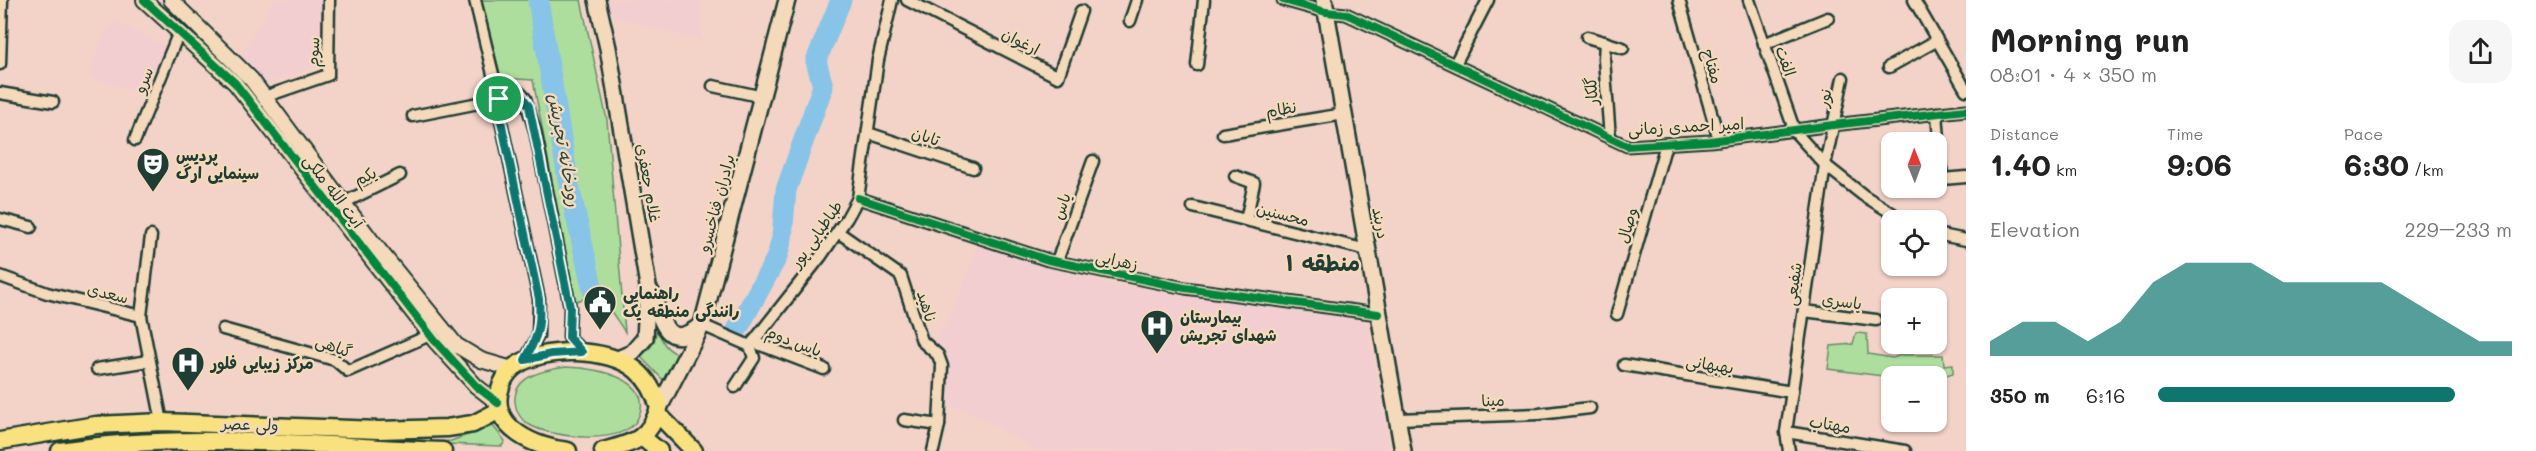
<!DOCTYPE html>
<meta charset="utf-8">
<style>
:root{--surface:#fff;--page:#f6f6f6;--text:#222;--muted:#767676;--accent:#0f766e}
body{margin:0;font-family:Mali,"Playpen Sans Arabic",sans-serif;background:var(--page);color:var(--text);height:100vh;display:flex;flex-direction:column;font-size:22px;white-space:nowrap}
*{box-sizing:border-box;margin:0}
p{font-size:20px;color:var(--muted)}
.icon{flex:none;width:33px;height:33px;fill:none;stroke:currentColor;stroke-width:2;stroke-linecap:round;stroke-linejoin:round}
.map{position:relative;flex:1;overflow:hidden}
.details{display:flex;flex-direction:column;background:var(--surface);width:570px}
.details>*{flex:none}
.needle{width:39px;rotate:359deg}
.buttons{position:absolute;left:1881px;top:132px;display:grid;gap:12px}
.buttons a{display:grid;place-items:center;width:66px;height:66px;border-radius:12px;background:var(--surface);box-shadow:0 2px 4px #0004;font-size:30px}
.pin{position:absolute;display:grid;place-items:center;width:51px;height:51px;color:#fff;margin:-26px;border:3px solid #fff;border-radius:50%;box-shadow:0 2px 6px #0007}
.round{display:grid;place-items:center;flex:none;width:63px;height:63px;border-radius:18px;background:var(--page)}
.overview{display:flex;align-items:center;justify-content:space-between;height:102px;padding:0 24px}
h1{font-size:33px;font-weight:800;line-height:45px}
.stats{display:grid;grid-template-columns:repeat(3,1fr);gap:9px;height:102px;padding:6px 24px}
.stats div{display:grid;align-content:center}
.stats b{font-size:30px;font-weight:800}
.stats small{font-size:16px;font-weight:400}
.stats p{font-size:16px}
.chart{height:168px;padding:12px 24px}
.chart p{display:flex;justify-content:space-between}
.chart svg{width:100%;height:108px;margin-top:6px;fill:var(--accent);opacity:.7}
ul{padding:0 24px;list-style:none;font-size:20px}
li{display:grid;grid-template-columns:96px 72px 1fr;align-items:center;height:45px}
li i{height:15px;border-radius:8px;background:var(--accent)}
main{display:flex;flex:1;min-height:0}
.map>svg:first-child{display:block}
</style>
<main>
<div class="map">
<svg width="1966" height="451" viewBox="0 0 1966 451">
<rect width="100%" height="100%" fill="#f3d2c8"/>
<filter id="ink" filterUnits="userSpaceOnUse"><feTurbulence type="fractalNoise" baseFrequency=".0167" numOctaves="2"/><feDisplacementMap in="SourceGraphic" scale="12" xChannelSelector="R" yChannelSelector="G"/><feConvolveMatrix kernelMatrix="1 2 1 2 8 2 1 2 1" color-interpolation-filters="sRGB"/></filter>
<g filter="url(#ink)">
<!-- built -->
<g fill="#f2ced1">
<polygon points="273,0 334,0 332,60 265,84 240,60"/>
<polygon points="605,0 701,0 701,40 608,15"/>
<polygon points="114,21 169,48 148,96 89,76 104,34"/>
<polygon points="979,243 1030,262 1118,287 1164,290 1366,321 1389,451 1035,451 991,422 947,403 947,369 935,342 951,317"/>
</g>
<!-- green -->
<g fill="#aede9e" stroke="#668e69" stroke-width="1.5">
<polygon points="481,0 531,0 588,298 575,301 533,80 501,78"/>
<polygon points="541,0 581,0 607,120 625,332 600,295 572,177 559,89"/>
<path d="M657,325C661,341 666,353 684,355L666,383L640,356C653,348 656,340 657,325Z"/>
<polygon points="1856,333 1867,334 1868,354 1893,358 1901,355 1943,355 1944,365 1953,364 1953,373 1943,376 1942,381 1937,381 1936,376 1891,377 1828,369 1831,346 1853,344"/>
<path d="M566,367C592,368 657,377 638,418C626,447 550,438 528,424C520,419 516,411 515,402C513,375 546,370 566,367Z"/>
<polygon points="493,426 505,441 502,446 415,443 451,441"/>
</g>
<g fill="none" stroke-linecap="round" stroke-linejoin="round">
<!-- river -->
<g stroke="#88c4e8" stroke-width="21">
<polyline points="538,0 569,186 595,299"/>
<polyline points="737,330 777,257 782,238 786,190 823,86 816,61 841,0"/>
</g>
<!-- minor casing -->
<g stroke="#1f3d34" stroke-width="15">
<g id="minor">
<polyline points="475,0 499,99 498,107 539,299 538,336 525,360"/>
<polyline points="907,0 1058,77 1081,11"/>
<polyline points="1283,0 1326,12 1346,14 1627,146 1710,141 1833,125 1966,110"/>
<polyline points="1679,0 1719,140"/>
<polyline points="1749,0 1795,132 1825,165 1786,432 1789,451"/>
<polyline points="1914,0 1966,90"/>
<polyline points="1130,21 1137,0"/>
<polyline points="1587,37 1623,48"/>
<polyline points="1605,42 1604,59 1610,138"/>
<polyline points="1764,44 1828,18"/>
<polyline points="0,64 2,0"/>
<polyline points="1455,64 1488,0"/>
<polyline points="1197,65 1204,0"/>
<polyline points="1889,67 1936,41"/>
<polyline points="1843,78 1825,165 1863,195 1903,220"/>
<polyline points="713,86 763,97"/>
<polyline points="0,93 53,102"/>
<polyline points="264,97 328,75 329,0"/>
<polyline points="1937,113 1942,179 1966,177"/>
<polyline points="413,116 499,99 513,91 520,93 525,98 535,131 570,307 569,337 582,352"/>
<polyline points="868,133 973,168"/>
<polyline points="1223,134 1344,114"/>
<polyline points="135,140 179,32"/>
<polyline points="1235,176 1254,183 1246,220"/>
<polyline points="858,198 1048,260 1185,288 1378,314"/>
<polyline points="343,203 400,175"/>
<polyline points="1193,207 1367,250"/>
<polyline points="0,219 31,227"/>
<polyline points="838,232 901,276 922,341 938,355 942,366 939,425 933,451"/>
<polyline points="1936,234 1966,240"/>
<polyline points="151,236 141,316 162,422"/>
<polyline points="1057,261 1093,161"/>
<polyline points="0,276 47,293 141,316"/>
<polyline points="1804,311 1876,320"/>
<polyline points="1617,314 1666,144"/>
<polyline points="702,325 750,346 821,256 847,218 858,198 878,60 892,0"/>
<polyline points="223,329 335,360 348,371 430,335"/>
<polyline points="753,342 824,369"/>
<polyline points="1624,365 1792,392"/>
<polyline points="97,369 149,361"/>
<polyline points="735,387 754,358 750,346"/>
<polyline points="1398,419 1539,414 1590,408"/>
<polyline points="904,420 939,425"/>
<polyline points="1786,432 1905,451"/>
</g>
</g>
<!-- tertiary casing -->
<g stroke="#1f3d34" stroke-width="18">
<g id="tertiary">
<polyline points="144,0 235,83 435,341 476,386 498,403"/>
<polyline points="171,0 251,79 371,240 456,345 481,360 512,369"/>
</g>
</g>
<!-- secondary casing -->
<g stroke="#1f3d34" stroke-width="20">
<g id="secondary">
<polyline points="597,0 608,48 648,286 645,338 632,353 618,359"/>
<polyline points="1324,0 1403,451"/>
<path d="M651,292C662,318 665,353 700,326"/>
<polyline points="659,408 702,325 787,0"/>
</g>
</g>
<!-- primary casing -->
<g stroke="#1f3d34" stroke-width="21">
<g id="primary">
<polyline points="658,414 694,451"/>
<polyline points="643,438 659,451"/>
<polyline points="0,441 96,425 162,422 379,430 447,428 473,424 498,411"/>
<path d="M60,451C181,431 320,446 443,451"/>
<path d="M568,451C537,448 489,428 500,390C502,381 507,373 514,367C542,346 609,347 636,370C648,380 655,393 659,408C649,440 633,443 603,451"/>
</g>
</g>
<!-- minor -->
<use href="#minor" stroke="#f4d9bb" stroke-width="10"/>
<!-- tertiary -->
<use href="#tertiary" stroke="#f4d9bb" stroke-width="14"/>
<!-- secondary -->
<use href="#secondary" stroke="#f4d9bb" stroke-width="15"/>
<!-- primary -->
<use href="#primary" stroke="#fae180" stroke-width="16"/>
<!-- cycleway casing -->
<g stroke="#f4d9bb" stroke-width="11">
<g id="cycleway">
<polyline points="144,0 235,83 435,341 476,386 498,403"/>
<polyline points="1283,0 1326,12 1346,14 1627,146 1710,141 1833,125 1966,110"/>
<polyline points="858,198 1048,260 1185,288 1378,314"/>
</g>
</g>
<!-- cycleway -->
<use href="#cycleway" stroke="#00873e" stroke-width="8"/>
</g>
</g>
<g fill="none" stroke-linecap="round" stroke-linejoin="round" filter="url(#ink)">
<!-- route casing -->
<g stroke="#fff" stroke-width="12">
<path id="route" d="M513,91L520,93L529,106L570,307L569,337L582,352L551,354L525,360C538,336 541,326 539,299L498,107L499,99Z"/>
</g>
<!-- route -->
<use href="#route" stroke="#0f766e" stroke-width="8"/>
</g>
<!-- icons -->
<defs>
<g id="theatre-pin" transform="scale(1.725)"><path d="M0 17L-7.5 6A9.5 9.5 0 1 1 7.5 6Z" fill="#1f3d34" stroke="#f4d9bb"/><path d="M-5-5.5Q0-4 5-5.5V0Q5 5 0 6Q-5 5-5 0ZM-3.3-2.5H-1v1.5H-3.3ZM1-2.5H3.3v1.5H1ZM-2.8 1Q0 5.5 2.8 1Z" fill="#fff"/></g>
<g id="civic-pin" transform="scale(1.725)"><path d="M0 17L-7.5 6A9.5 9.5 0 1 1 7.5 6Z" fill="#1f3d34" stroke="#f4d9bb"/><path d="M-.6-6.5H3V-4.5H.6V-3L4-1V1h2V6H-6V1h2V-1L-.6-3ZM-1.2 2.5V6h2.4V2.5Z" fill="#fff"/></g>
<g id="hospital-pin" transform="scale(1.725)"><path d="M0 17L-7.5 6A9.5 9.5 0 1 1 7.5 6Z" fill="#1f3d34" stroke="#f4d9bb"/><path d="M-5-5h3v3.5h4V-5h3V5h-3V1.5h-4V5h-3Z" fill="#fff"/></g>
</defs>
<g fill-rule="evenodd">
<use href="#theatre-pin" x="153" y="164"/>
<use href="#civic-pin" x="600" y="302"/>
<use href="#hospital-pin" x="1157" y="326"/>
<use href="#hospital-pin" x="188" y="363"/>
</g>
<g text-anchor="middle" stroke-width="5" stroke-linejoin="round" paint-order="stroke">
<!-- street labels -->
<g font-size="16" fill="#1f3d34" stroke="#f4d9bb">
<text transform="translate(1021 41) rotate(27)" y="6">ارغوان</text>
<text transform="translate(313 52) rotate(-88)" y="6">سوم</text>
<text transform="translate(1786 61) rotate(71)" y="6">الفت</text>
<text transform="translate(1713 66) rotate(74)" y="6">مفتاح</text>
<text transform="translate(143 80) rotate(-68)" y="6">سرو</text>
<text transform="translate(1591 91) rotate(-94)" y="6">گلکار</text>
<text transform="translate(1824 98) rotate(-78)" y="6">نور</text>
<text transform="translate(1281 109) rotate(-10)" y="6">نظام</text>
<text transform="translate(1686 126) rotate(-3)" y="6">امیر احمدی زمانی</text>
<text transform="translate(926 136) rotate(19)" y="6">تابان</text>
<text transform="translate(365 176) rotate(-26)" y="6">یکم</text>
<text transform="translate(649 183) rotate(80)" y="6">غلام جعفری</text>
<text transform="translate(334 191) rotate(53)" y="6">آیت الله ملکی</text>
<text transform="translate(716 203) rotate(-75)" y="6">برادران فناخسرو</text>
<text transform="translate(1061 206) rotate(-71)" y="6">یاس</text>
<text transform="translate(1283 214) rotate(14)" y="6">محسنین</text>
<text transform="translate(1381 223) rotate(80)" y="6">دربند</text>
<text transform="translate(1627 225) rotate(-74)" y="6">وصال</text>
<text transform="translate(816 234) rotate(-55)" y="6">طباطبایی پور</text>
<text transform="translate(1117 260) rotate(12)" y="6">زهرایی</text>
<text transform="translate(1793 284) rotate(-82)" y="6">شفیعی</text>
<text transform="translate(108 293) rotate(14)" y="6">سعدی</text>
<text transform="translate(1842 301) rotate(8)" y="6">یاسری</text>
<text transform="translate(927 306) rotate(73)" y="6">ناهید</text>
<text transform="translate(794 341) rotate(21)" y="6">یاس دوم</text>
<text transform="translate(334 346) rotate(21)" y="6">گیاهی</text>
<text transform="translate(1710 364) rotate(9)" y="6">بهبهانی</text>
<text transform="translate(1493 400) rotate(-2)" y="6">مینا</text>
<text transform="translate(250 424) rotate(2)" y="6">ولی عصر</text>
<text transform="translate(1830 424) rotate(9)" y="6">مهتاب</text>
</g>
<!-- poi labels -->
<g font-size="16" font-weight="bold" fill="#1f3d34" stroke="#f4d9bb" text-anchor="start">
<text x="176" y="161">پردیس<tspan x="176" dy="18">سینمایی ارگ</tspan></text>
<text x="623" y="299">راهنمایی<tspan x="623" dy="18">رانندگی منطقه یک</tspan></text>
<text x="1180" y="323">بیمارستان<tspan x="1180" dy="18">شهدای تجریش</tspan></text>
<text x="211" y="369">مرکز زیبایی فلور</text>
</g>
<!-- water labels -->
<g font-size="18" font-style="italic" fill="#2a4a46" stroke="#f4d9bb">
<text transform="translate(564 150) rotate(80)" y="6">رودخانه تجریش</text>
</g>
<!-- district labels -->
<g font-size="22" font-weight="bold" fill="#1f3d34" stroke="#f4d9bb">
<text x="1323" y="271">منطقه ۱</text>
</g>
</g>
</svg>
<div class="buttons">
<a><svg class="needle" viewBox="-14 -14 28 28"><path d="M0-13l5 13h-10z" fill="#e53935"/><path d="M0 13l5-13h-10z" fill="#767676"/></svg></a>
<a><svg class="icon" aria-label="locate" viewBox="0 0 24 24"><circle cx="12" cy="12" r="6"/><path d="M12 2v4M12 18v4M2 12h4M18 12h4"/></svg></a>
<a>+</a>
<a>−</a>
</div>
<div class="pin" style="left:499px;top:99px;background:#1e9e55"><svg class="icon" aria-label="arrive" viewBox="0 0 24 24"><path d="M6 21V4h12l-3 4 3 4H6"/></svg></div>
</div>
<section class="details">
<div class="overview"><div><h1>Morning run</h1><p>08:01 · 4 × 350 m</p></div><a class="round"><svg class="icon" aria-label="share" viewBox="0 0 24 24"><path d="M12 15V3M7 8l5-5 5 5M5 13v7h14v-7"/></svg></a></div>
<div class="stats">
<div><p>Distance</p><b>1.40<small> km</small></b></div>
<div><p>Time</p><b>9:06</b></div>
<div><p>Pace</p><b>6:30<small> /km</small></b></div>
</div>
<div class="chart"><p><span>Elevation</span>229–233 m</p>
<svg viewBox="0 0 160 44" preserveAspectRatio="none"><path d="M0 44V38L10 30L20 30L30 38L40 30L50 14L60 6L70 6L80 6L90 14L100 14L110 14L120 14L130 22L140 30L150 38L160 38V44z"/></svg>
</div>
<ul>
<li><b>350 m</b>6:16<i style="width:84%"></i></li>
</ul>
</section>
</main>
